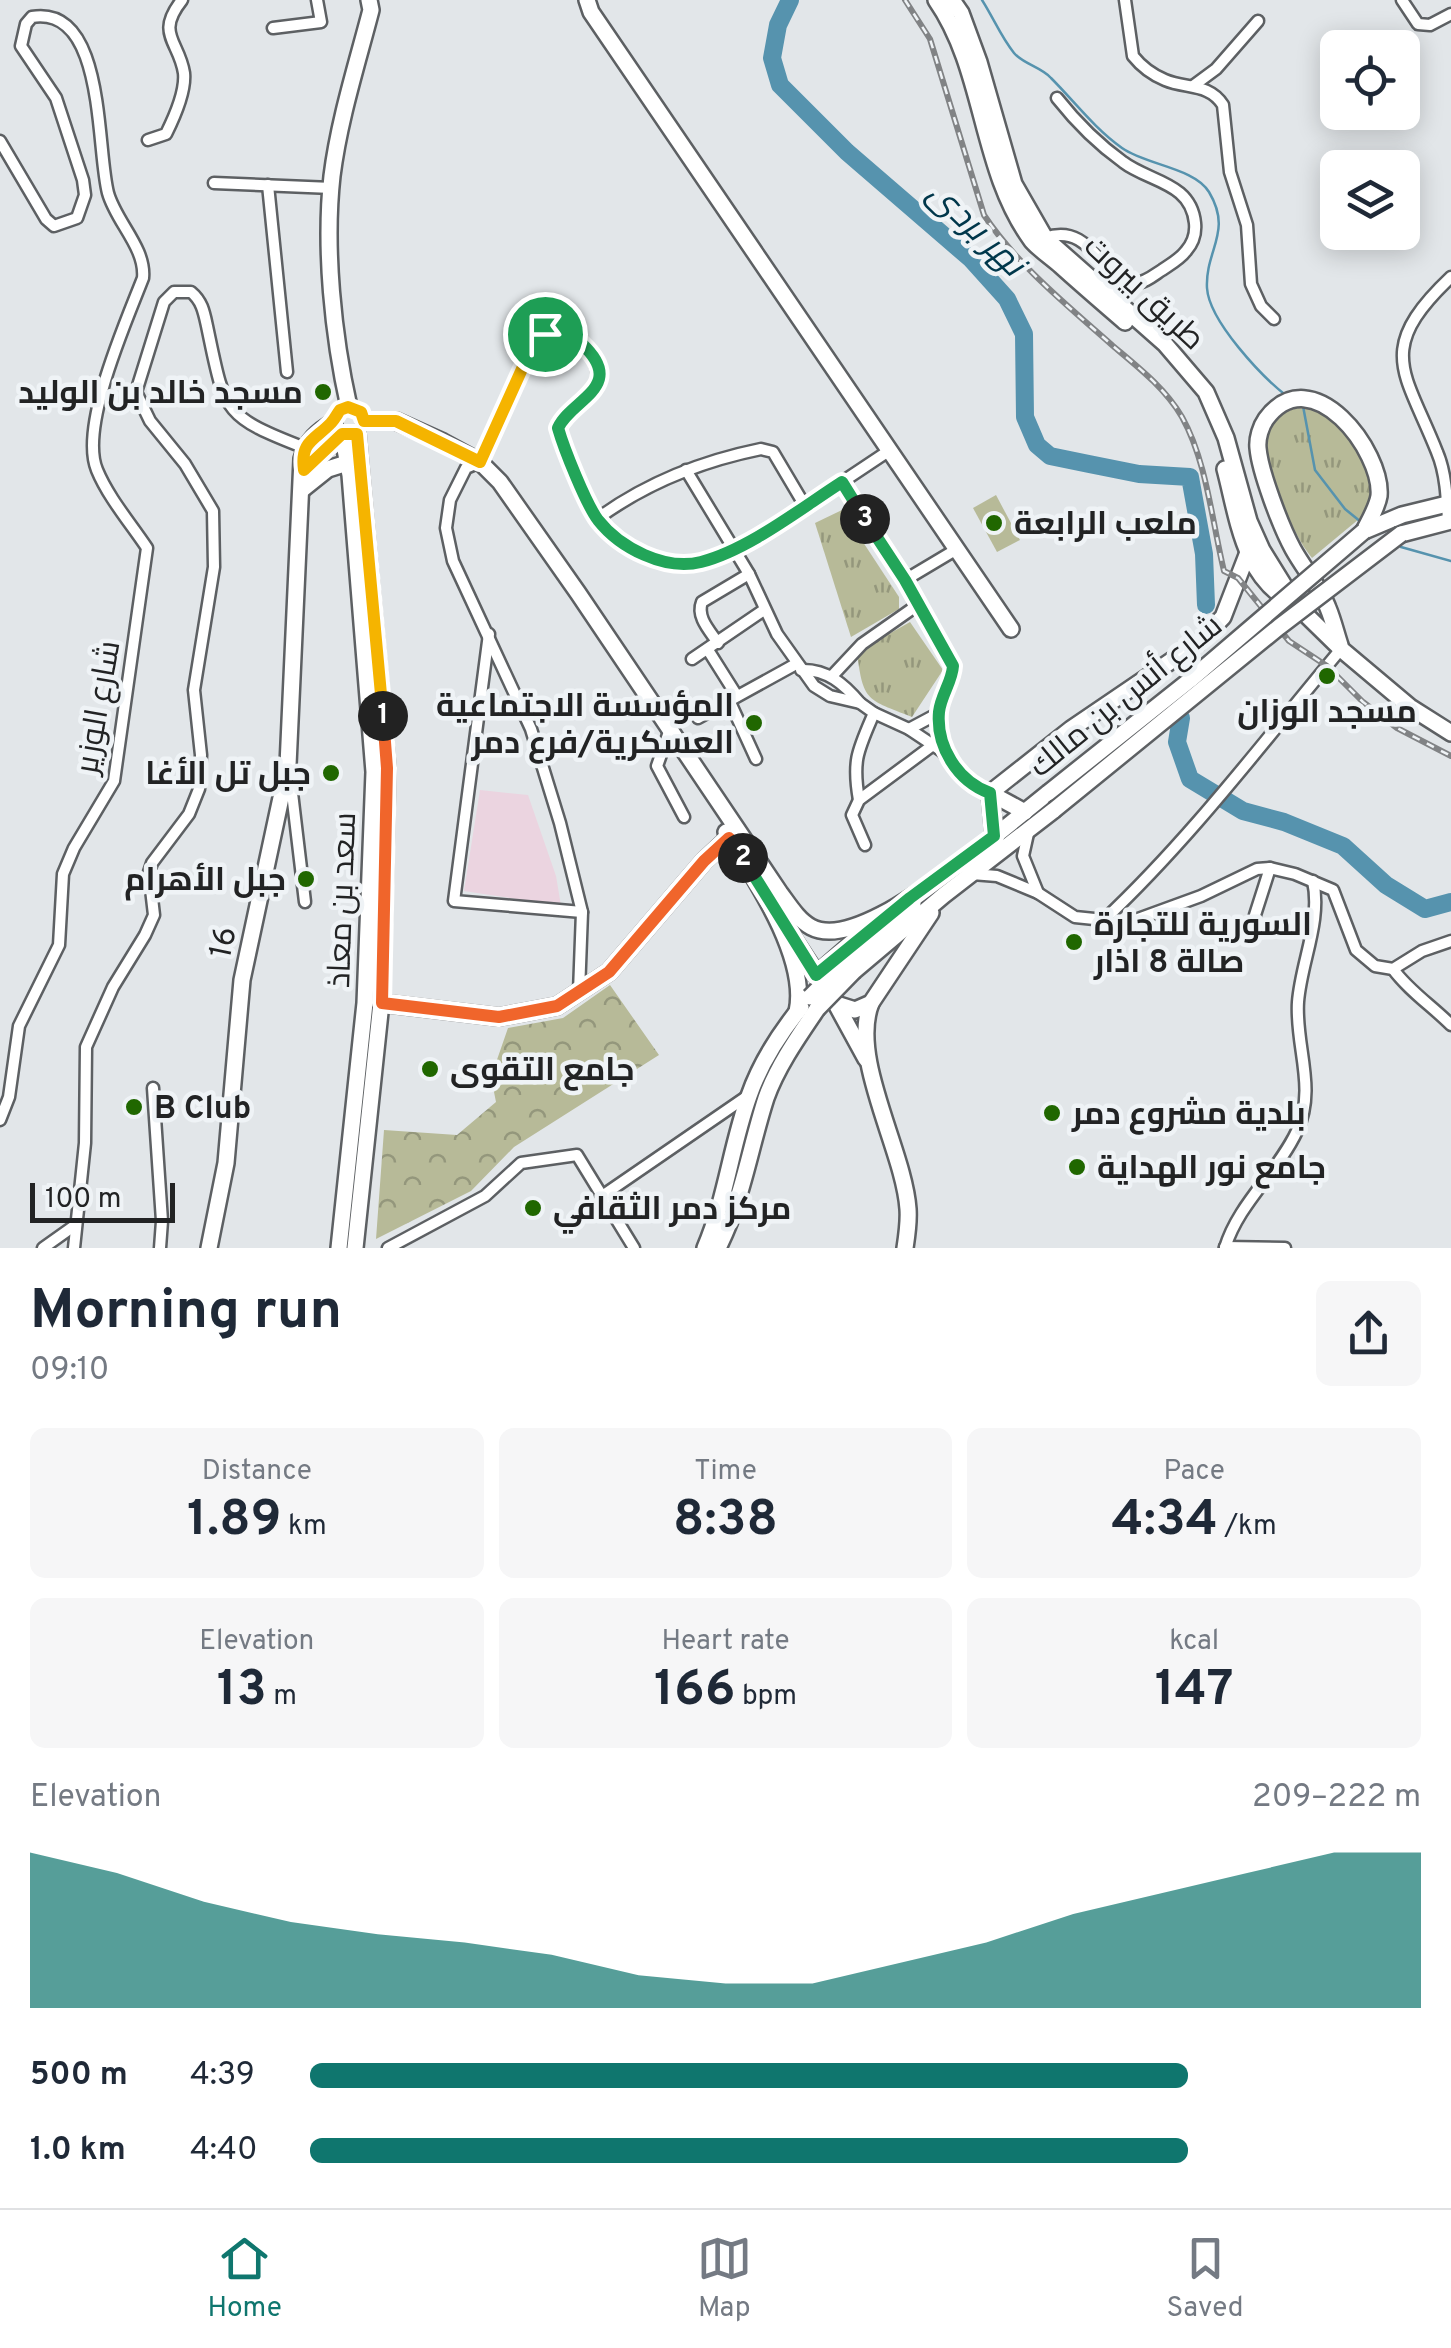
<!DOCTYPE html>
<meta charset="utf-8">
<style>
:root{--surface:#fff;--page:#f6f6f7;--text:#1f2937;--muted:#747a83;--line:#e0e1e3;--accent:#0f766e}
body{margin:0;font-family:Overpass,Cairo,sans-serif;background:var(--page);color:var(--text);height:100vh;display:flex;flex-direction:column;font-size:38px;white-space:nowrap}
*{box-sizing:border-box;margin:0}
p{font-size:32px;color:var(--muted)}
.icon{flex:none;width:55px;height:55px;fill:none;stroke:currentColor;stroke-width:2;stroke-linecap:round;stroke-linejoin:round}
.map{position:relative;height:1248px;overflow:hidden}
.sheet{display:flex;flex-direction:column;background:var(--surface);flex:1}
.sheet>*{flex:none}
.controls{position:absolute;left:1320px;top:30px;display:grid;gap:20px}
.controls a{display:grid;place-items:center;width:100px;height:100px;border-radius:15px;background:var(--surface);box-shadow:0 5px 25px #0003;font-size:50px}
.scale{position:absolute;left:30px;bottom:25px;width:145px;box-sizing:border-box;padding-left:10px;border:5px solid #222324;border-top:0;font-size:28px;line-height:35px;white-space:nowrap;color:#222324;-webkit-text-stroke:8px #eff3f6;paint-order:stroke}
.pin{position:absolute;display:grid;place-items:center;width:85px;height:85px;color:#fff;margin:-42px;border:5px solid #fff;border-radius:50%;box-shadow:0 2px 10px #0007}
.km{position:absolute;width:50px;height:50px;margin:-25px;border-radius:50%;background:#222;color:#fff;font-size:28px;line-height:50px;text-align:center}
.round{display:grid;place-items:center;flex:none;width:105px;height:105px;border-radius:15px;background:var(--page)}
.head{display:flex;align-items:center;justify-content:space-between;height:170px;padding:0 30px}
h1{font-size:55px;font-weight:700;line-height:75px}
.metrics{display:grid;grid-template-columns:repeat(3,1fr);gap:15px;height:170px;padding:10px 30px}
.metrics div{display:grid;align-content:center;border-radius:15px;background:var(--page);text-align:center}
.metrics b{font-size:50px;font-weight:700}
.metrics small{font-size:28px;font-weight:400}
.metrics p{font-size:28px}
.chart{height:280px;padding:20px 30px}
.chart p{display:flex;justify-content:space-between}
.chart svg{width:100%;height:180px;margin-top:10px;fill:var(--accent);opacity:.7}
ul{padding:0 30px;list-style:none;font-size:32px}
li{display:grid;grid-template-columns:160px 120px 1fr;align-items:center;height:75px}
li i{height:25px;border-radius:12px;background:var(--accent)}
.menu{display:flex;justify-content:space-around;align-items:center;height:140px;border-top:2px solid var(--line);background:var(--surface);font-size:28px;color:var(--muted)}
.menu a{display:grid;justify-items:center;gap:5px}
.menu .on{color:var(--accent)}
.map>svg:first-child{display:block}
</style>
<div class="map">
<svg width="1451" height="1248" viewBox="0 0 1451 1248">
<defs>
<pattern id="grass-tufts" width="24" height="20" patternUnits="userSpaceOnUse" patternTransform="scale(2.5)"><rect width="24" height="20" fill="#b7ba98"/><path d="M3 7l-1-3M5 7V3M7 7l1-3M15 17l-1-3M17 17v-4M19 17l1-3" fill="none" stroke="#94977c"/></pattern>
<pattern id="park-crowns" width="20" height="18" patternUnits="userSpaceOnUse" patternTransform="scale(2.5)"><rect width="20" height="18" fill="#b7ba98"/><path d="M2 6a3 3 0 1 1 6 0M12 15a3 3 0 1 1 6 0" fill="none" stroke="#94977c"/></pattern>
</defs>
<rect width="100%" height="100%" fill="#e2e6e9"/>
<!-- education -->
<polygon fill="#ebd4e0" points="480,790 528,795 556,876 561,906 464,891"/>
<!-- grass -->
<g fill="url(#grass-tufts)">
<path d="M1312,406L1340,422L1369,471L1372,498L1365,514L1312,558C1295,537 1286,512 1277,486C1262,444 1256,411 1312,406Z"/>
<polygon points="842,510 899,597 899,609 851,637 815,523"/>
<path d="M910,622L943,670L912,717C867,699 863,702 857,652Z"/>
</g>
<!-- park -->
<polygon fill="url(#park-crowns)" points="610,985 659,1055 514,1147 471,1191 376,1239 384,1130 457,1135 496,1102 491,1077 508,1028 563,1018"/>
<!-- garden -->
<polygon fill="#b7ba98" points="996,495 1020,540 997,552 973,508"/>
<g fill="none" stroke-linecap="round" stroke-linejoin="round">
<!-- stream -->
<g stroke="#5693ae" stroke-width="2.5">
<path d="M982,0C993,17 1001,37 1014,53C1023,64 1041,67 1051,78C1075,102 1094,128 1122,148C1146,165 1195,168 1209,192C1233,232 1205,250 1207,288C1209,321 1262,377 1288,397"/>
<polyline points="1303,406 1315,470 1345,509 1361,522"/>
<polyline points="1401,547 1451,561"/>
</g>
<!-- river -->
<g stroke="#5693ae" stroke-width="18">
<polyline points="790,0 778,25 772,58 780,85 847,152 971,259 1007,299 1024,334 1025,417 1037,445 1050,456 1089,464 1139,474 1190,477 1204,554 1206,605"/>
<polyline points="1181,718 1177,742 1190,779 1243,811 1284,822 1343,846 1386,885 1425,909 1451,902"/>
</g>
<!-- street casing -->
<g stroke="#5d6063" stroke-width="15">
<g id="street">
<path d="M1125,0L1133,56C1141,66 1153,75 1165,80C1186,89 1209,83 1223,105L1230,172L1247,225L1251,284L1261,306L1274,319"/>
<polyline points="1402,0 1418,24 1430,25 1451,14"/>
<polyline points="273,28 321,22 317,0"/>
<polyline points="1193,86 1216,69 1258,21"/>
<path d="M148,140L166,134C174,118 186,92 184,73C179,41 155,34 182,0"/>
<path d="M0,141L46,219L54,226L77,218L85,195L83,180L56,98L21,46L26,24L32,17C106,5 96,148 108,193C116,222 146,248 143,278C126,322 79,427 97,470C108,497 131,524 147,548L114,781L74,848L63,874L59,945L19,1026L9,1097L0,1120"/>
<polyline points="214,183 332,188"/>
<polyline points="268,185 287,372"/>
<path d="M1045,238C1093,221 1102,283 1135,283C1145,283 1154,275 1162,270C1171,264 1180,259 1186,251C1193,243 1196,233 1195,223C1191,182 1149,182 1123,162C1098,144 1076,122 1057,98"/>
<polyline points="686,470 749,574 777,634 814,686 830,696 860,703 874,713 909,729 942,751 970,782 990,793"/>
<polyline points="842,482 890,450"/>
<path d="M597,519C646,483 702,461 761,449L773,452L805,506"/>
<path d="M1448,522C1447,499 1446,473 1437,452C1405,371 1374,350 1451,277"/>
<polyline points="905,580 957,549"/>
<polyline points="489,634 454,901 582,912"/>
<path d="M718,643C710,631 696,617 702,602L749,574"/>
<polyline points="708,650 737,696"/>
<polyline points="692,659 764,610"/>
<path d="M801,670C827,669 844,684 860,703"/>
<polyline points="832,676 862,644 919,604"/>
<polyline points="729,700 756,759"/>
<polyline points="698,718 796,664"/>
<polyline points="909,729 939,713"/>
<polyline points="669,732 657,766 684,817"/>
<polyline points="290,776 305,902"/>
<path d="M859,800C852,760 858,750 874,713"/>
<polyline points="1029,829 1023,856 1038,893"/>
<polyline points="865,845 852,815 859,800 933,745"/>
<polyline points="972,874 997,876 1038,893 1075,917 1104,920 1113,931 1127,923 1201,896 1257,869 1270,868 1295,874 1333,890 1356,950 1375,966 1393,969 1422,951 1451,941"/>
<polyline points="1255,915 1270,868"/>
<path d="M1104,920C1192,837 1264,741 1341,649"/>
<path d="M1393,969C1408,990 1432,1006 1451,1025"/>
<path d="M579,992L582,912L560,823L531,729L453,561L446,528L450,500L466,468L480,462L531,349C536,343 541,336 548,334C573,325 602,358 597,381C593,403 566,409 558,428C563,449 586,504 598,520C620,548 665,571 701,562C748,550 800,509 842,482L905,580L953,666L939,713L942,751"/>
<polyline points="153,1088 162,1221 160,1248"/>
<polyline points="602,1196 749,1095"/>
<polyline points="1225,1247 1285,1248"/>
<polyline points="43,1248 74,1226"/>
<path d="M74,1248L85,1143L86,1047L113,987L145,935L154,915L149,872L152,863L189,814L199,789L201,755L194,690L214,567L213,511L185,464L150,421L136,392L164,302L174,292H191C202,301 204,312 207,326C225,412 222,416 305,448"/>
<polyline points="388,1248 485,1196 521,1163 577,1155 634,1248"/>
<path d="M1225,1248C1238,1204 1278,1172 1297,1131C1317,1088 1295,1046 1298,1002C1301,962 1322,921 1313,881"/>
</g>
</g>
<!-- secondary casing -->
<g stroke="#5d6063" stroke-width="20">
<g id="secondary">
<polyline points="587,0 591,12 1011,629"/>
<path d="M936,0C986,72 979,169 1032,241C1040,250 1052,258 1061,266C1082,285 1103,303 1125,322"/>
<polyline points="952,0 961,13 979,62 1014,184 1045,238 1165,344 1206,392 1226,438 1249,521 1262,550 1296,605 1341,649 1410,707 1451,733"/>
<path d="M349,407C333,336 324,248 332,176C339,120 357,64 371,10L369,0"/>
<path d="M364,421H396L443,442L480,462L500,482L578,593L780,893C789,905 798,920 811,927C850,948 932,883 963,861"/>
<path d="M1225,469C1238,518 1243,577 1293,603"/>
<polyline points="304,470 342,434"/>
<polyline points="303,489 328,469 347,463"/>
<polyline points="1364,531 1402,515 1451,503"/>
<polyline points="1401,534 1451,521"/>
<path d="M1340,645C1336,633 1333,620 1328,608C1320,587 1304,569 1293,549C1281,527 1260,472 1258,448C1257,438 1261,426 1266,419C1312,357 1383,452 1379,496C1377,508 1369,521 1364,531"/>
<polyline points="990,793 1025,812"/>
<path d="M726,832C754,877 809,958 797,1012"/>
<polyline points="994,835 990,793 1071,729 1199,642 1223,617 1247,555"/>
<polyline points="958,866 1048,793"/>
<polyline points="787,929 836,1004 866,1059"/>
<polyline points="842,965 913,904"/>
<polyline points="854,971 944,895 1054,810"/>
<polyline points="816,975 848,947"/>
<polyline points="381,1003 499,1017 557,1006 609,972 704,861 737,830"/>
<path d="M871,1003C849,1059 904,1150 908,1209C909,1222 907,1235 905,1248"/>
<polyline points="836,1004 855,1010 871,1003 931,913"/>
<path d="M209,1248L226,1163L242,980L288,765L302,459C307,441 318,431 334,422"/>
<polyline points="339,1248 365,1003 374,772 350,475 342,434"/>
<polyline points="355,1248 381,1003 387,768 357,434"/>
<path d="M705,1248C726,1199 731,1146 749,1096C760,1064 780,1033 801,1007"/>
<path d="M718,1248C743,1198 749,1151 766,1098C777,1067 798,1037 817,1009"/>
</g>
</g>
<!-- street -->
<use href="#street" stroke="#fff" stroke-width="10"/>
<!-- secondary -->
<use href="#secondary" stroke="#fff" stroke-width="15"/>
<!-- rail casing -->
<g stroke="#818385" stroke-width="6">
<path id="rail" d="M905,0L930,39L984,215C1017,265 1068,306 1113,346C1138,367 1165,388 1182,417C1207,462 1212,522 1224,571L1238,578L1289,641L1327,666L1363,702L1397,728L1451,756"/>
</g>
<!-- rail -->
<use href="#rail" stroke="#eff3f6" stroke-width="2.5" stroke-dasharray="8" stroke-linecap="butt"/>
<!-- secondary-bridge casing -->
<g stroke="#5d6063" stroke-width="20" stroke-linecap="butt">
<g id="secondary-bridge">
<polyline points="1048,793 1190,680 1364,531"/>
<polyline points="1054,810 1279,627 1401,534"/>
<polyline points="810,997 842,965"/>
<polyline points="817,1009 854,971"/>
</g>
</g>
<!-- secondary-bridge -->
<use href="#secondary-bridge" stroke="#fff" stroke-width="15"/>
</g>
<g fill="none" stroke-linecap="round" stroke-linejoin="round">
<!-- split-1 casing -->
<g stroke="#fff" stroke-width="20">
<path id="split-1" d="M383,716L357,434H342L304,470C300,441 315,440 331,423C335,419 337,414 340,410L348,407L361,412L364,421H396L480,462L531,349L545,334"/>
</g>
<!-- split-2 casing -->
<g stroke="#fff" stroke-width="20">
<polyline id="split-2" points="383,716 387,768 382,1003 499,1017 557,1006 609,972 704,861 729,838 743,858"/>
</g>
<!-- split-3 casing -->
<g stroke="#fff" stroke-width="20">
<path id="split-3" d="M743,858L816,975L910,898L994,836L990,793C957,781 936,746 939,712C941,695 952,682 953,666L905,580L865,519"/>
</g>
<!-- split-4 casing -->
<g stroke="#fff" stroke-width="20">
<path id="split-4" d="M545,334C560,332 571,333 582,344C628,387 571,399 558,428C564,449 586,504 598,520C620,548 665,571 701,562C748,550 800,509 842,482L865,519"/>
</g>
<!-- split-1 -->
<use href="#split-1" stroke="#f5b400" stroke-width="12"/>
<!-- split-2 -->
<use href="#split-2" stroke="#f0652b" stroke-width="12"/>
<!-- split-3 -->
<use href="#split-3" stroke="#22a559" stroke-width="12"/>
<!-- split-4 -->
<use href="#split-4" stroke="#22a559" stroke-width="12"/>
</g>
<!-- markers -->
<g fill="#206700" stroke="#eff3f6" stroke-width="4">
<circle cx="323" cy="392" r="10"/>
<circle cx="994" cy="523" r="10"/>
<circle cx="1327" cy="676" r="10"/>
<circle cx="754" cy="723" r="10"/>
<circle cx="331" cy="773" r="10"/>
<circle cx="306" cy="879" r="10"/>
<circle cx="1074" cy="942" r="10"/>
<circle cx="430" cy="1069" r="10"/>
<circle cx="134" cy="1107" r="10"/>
<circle cx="1052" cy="1113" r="10"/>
<circle cx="1077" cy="1167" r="10"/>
<circle cx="533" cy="1208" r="10"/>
</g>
<g text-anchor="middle" stroke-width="9" stroke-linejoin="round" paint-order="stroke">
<!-- street labels -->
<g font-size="32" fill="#222324" stroke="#eff3f6">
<text transform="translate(1145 292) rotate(43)" y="11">طريق بيروت</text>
<text transform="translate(1125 695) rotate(-39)" y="11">شارع أنس بن مالك</text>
<text transform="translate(97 707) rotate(-80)" y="11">شارع الوزير</text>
<text transform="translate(341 900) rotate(-88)" y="11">سعد بن معاذ</text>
<text transform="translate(222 942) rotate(-78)" y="11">16</text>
</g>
<!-- poi labels -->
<g font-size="32" font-weight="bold" fill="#222324" stroke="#eff3f6" text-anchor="start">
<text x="303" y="403" text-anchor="end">مسجد خالد بن الوليد</text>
<text x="1014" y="534">ملعب الرابعة</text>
<text x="734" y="716" text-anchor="end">المؤسسة الاجتماعية<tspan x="734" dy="37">العسكرية/فرع دمر</tspan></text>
<text x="1327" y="722" text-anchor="middle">مسجد الوزان</text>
<text x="311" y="784" text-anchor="end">جبل تل الأغا</text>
<text x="286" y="890" text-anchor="end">جبل الأهرام</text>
<text x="1094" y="935">السورية للتجارة<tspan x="1094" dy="37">صالة 8 اذار</tspan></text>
<text x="450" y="1080">جامع التقوى</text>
<text x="154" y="1118">B Club</text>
<text x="1072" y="1124">بلدية مشروع دمر</text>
<text x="1097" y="1178">جامع نور الهداية</text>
<text x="553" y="1219">مركز دمر الثقافي</text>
</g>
<!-- water labels -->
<g font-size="35" font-style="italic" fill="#00374b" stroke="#eff3f6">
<text transform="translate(977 228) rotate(44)" y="12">نهر بردى</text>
</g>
</g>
</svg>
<div class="controls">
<a><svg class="icon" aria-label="locate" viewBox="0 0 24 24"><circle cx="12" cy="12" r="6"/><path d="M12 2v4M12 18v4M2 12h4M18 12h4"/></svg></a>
<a><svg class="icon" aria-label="layers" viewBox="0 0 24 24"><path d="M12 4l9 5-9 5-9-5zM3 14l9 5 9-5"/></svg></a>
</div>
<div class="scale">100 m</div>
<div class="pin" style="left:545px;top:334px;background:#1e9e55"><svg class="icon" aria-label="arrive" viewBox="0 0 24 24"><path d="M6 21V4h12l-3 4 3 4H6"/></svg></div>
<b class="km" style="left:383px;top:716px">1</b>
<b class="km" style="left:743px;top:858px">2</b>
<b class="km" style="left:865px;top:519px">3</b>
</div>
<section class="sheet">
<div class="head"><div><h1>Morning run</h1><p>09:10</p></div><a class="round"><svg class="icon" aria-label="share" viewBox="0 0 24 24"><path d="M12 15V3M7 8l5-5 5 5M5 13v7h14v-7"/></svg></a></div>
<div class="metrics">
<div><p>Distance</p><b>1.89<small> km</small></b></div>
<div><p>Time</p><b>8:38</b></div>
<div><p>Pace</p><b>4:34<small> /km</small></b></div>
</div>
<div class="metrics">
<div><p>Elevation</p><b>13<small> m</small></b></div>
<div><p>Heart rate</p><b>166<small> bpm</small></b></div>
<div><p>kcal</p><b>147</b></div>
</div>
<div class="chart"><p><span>Elevation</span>209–222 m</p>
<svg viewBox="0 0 160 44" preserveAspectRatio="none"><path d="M0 44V6L10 11L20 18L30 23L40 26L50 28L60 31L70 36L80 38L90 38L100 33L110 28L120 21L130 16L140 11L150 6L160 6V44z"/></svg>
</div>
<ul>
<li><b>500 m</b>4:39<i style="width:79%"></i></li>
<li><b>1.0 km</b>4:40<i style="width:79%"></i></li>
</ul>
</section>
<nav class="menu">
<a class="on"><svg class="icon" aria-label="home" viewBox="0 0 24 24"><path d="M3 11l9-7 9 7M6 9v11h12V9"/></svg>Home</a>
<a><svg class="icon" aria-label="map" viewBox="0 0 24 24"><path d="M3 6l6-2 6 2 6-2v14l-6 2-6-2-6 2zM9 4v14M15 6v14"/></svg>Map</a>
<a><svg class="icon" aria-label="saved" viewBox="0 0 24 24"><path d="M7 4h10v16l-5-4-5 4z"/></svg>Saved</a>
</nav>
